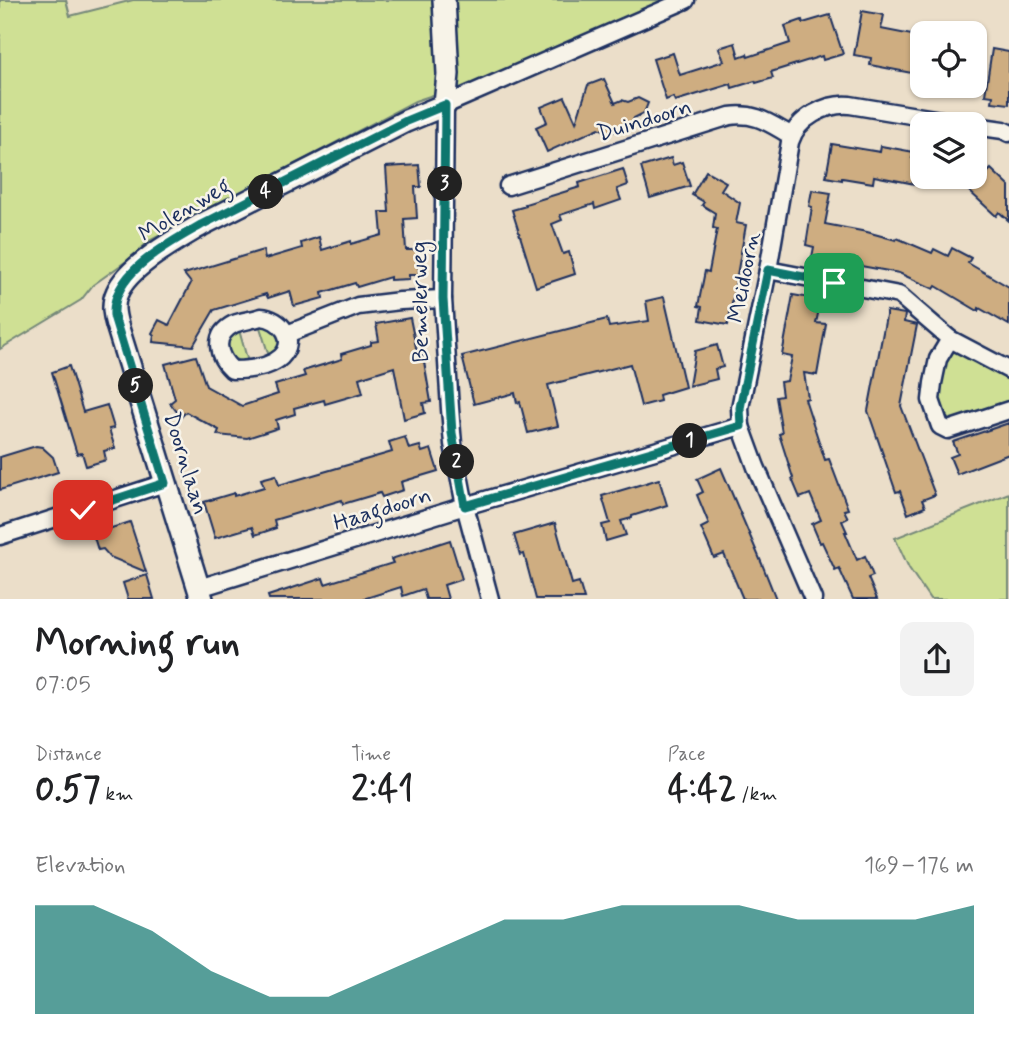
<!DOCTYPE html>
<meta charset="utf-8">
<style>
:root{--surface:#fff;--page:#f2f2f2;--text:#202124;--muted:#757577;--accent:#0f766e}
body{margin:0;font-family:Mynerve,sans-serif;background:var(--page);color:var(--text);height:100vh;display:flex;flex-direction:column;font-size:26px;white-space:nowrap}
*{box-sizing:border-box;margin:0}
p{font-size:23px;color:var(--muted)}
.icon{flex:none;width:38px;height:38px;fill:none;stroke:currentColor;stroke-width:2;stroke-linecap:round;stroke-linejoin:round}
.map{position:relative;height:599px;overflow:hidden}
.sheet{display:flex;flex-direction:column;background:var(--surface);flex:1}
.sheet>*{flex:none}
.fabs{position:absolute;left:910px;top:21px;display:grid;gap:14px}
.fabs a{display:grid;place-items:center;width:77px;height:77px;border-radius:14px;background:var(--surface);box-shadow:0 2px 5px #0004;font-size:35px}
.pin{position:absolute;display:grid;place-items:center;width:60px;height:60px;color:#fff;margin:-30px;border-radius:14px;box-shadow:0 4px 10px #0006}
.km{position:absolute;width:35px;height:35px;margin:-18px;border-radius:50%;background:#222;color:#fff;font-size:19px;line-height:35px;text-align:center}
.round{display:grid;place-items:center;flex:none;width:74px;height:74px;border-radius:14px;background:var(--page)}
.head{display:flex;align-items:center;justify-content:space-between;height:119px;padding:0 35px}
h1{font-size:38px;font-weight:800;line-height:52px}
.metrics{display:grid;grid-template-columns:repeat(3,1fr);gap:10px;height:119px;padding:7px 35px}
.metrics div{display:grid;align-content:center}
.metrics b{font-size:35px;font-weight:800}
.metrics small{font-size:19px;font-weight:400}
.metrics p{font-size:19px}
.chart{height:196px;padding:14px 35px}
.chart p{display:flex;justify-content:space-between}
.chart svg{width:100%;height:126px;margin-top:7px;fill:var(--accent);opacity:.7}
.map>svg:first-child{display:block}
</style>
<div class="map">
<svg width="1009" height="599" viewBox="0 0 1009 599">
<rect width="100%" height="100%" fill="#ebdec9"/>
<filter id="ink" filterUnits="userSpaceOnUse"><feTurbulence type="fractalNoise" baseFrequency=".0143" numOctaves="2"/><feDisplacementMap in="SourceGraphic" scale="14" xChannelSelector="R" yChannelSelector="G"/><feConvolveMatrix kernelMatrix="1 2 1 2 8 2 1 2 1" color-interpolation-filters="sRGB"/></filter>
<g filter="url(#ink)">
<!-- green -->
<g fill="#cfe094" stroke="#758879" stroke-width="2">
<polygon points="0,0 66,0 70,16 133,0 666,0 606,25 469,88 454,88 415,101 149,241 132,257 93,285 81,300 0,349"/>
<path d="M264,323L277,330C281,342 280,350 269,356L259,324Z"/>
<path d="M239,330L248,362C226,362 218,342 239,330Z"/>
<polygon points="951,344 1009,376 1009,402 946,425 941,424 937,376"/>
<polygon points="1009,493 1009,599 930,599 909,568 895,538"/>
</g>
<!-- building -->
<g fill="#cead81" stroke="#1b2f5e" stroke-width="2">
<polygon points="862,11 884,15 881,29 922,37 922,75 870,65 871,58 854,55"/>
<polygon points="830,15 843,54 823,60 822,56 771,72 773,78 756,83 755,81 732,88 731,84 675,101 673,97 666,100 653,59 673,53 680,75 724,61 719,48 735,43 739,57 747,54 748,57 790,43 785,26 802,20 803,23"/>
<polygon points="992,49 1009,52 1009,104 992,102 993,96 985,95"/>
<polygon points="604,79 615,103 622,100 628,102 638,98 648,103 644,113 634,118 632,123 625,126 623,132 617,130 610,133 599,128 547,152 536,127 547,122 541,107 565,97 576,122 588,85"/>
<polygon points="832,144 880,152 881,146 914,152 912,158 922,160 922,178 917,177 915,184 874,176 873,183 842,178 842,180 826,177"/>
<polygon points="671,158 673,165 682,162 690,186 650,198 641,167"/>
<polygon points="419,165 421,187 415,187 417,218 404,219 406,250 418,250 419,275 409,275 409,279 390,280 390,277 357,287 355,283 322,293 323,298 294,306 290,291 268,298 266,294 214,310 193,346 153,342 154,335 152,333 159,320 169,325 191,283 184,274 263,250 265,259 302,248 301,243 319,237 322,250 351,241 351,244 382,235 380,212 389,212 386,167"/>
<polygon points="623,169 628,185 617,189 621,200 595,209 594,204 560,215 562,220 552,224 563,254 569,252 575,274 536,287 512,210 526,206 525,204 580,187 579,183"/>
<polygon points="991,169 1009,186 1009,221 999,212 996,216 954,177 980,177 982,178"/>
<polygon points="706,171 726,182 721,190 740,203 736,223 746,225 728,325 700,320 702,307 698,306 705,271 709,272 717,229 713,228 715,213 702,205 704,202 692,195"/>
<polygon points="812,190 831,193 825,224 867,232 896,240 897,238 932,253 934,249 948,256 952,248 971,258 968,263 1009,287 1009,325 979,308 978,311 936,286 934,289 899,273 812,257 814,247 806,245 812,207 809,206"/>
<polygon points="793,295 821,300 816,323 826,324 817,375 804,373 808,398 805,399 825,460 829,459 848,509 844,510 848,518 842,521 847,532 845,532 857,560 865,556 873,576 868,578 877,599 853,599 839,568 835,570 822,542 820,543 812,524 821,520 810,494 800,498 792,479 793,478 779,434 782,433 776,397 782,396 780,382 787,381 792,357 782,355"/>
<polygon points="664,297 685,387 659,395 660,401 641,406 630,364 548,385 558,426 528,433 520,402 517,403 515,393 474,404 462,356 607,319 609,327 649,321 646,301"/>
<polygon points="887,311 905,314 904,322 917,325 901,406 935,495 922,500 925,507 908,514 900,491 896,492 868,411"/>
<polygon points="410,318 418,357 423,356 431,402 423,403 425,413 404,419 394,367 359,378 363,393 325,404 324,400 294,408 295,414 276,420 278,428 247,438 217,435 219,430 186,412 181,417 170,403 175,399 165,364 196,356 206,386 242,406 278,394 275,385 305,376 303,371 342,359 341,354 371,345 371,342 379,341 376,324"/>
<polygon points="717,345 723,367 715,369 717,379 689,386 695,351"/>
<polygon points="69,366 83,412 107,405 114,428 109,429 115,448 104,451 106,460 86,466 82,453 77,454 52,372"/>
<polygon points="1009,423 1009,454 957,474 950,457 958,454 953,442"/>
<polygon points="405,437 409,449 420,446 422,452 431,449 438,471 401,482 403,490 382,497 380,493 343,504 342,500 274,520 276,528 255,535 252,527 215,538 204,502 234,493 234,496 264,487 261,479 276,475 279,485 392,452 389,442"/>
<polygon points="36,446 42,447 53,457 58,472 0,490 0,457"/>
<polygon points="721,468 762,564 776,599 743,599 724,554 714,558 701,528 709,524 697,495 703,492 697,479"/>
<polygon points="659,479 667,505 632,516 632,518 621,521 626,535 606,541 602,525 610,523 602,496"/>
<polygon points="130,522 141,556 146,572 110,557 103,549 98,550 93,534"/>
<polygon points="555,523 572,584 579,582 584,599 536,599 524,554 520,555 514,535"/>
<polygon points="450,540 462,579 444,585 448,599 426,599 423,589 403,596 401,587 363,599 269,599 268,596 323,578 325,584 393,563 391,559"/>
<polygon points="147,575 154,599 128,599 123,583"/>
</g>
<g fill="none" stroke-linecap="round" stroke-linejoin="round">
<!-- minor casing -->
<g stroke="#1b2f5e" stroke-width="21">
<g id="minor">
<polyline points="975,126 1003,130 1009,133"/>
<path d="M508,186L730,116C756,112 770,124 792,136"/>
<polyline points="768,270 899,295 950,339 1009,370"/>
<path d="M261,317C281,318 298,340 281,357C269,368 247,370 232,370C217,356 212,335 234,324C242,321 252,320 261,317Z"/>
<polyline points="287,334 358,306 400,301 443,299"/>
<polyline points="950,339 938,359 933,383 931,400 940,426 948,430 1009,410"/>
<polyline points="0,536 165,483"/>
<polyline points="199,588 465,506 741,426"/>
<polyline points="490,599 465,506 453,444 450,409 443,299 445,105 686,0"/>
<path d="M813,599L756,467L741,426L740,408L768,270L790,142C797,118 826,103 850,105L965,124"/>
</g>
</g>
<!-- tertiary casing -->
<g stroke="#1b2f5e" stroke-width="26">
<path id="tertiary" d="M202,599L117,325C114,314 112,304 117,293C128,266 176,240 201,225L406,121L445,105L448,74L444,0"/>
</g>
<!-- minor -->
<use href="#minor" stroke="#f7f3e8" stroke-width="16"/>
<!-- tertiary -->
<use href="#tertiary" stroke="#f7f3e8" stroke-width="21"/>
</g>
</g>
<g fill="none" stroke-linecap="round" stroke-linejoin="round" filter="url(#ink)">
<!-- route casing -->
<g stroke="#fff" stroke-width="14">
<path id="route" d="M83,510L165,483L114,316C111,273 168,244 201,225L406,121L445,105L443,299L452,433L465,506L741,426L740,408L768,270L834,283"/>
</g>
<!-- route -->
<use href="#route" stroke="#0f766e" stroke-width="9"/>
</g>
<g text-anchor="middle" stroke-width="5" stroke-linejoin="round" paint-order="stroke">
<!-- street labels -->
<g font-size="23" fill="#1b2f5e" stroke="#f7f3e8">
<text transform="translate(644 119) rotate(-17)" y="8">Duindoorn</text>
<text transform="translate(184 209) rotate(-31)" y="8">Molenweg</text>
<text transform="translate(743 277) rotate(-79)" y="8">Meidoorn</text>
<text transform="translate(419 302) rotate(-91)" y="8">Bemelerweg</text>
<text transform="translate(187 463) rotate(73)" y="8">Doornlaan</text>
<text transform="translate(382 508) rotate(-17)" y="8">Haagdoorn</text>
</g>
</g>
</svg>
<div class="fabs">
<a><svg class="icon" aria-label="locate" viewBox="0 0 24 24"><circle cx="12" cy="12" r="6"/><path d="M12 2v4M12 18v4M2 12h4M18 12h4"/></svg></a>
<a><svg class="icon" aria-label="layers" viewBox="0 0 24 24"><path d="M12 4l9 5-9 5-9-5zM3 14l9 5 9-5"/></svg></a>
</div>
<div class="pin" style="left:834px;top:283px;background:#1e9e55"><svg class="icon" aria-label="arrive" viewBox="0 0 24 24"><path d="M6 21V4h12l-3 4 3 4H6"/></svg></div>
<div class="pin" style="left:83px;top:510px;background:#d93025"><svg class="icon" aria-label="check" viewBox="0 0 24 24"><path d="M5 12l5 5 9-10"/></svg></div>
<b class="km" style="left:690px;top:441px">1</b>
<b class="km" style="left:457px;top:462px">2</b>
<b class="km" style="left:445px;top:184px">3</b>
<b class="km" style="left:266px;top:192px">4</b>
<b class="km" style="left:136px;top:386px">5</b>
</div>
<section class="sheet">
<div class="head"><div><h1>Morning run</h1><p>07:05</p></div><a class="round"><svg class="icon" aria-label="share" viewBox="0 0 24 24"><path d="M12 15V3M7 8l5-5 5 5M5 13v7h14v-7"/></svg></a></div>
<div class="metrics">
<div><p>Distance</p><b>0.57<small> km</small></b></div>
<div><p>Time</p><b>2:41</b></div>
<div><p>Pace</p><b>4:42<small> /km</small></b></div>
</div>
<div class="chart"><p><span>Elevation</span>169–176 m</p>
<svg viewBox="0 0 160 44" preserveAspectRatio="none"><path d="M0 44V6L10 6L20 15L30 29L40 38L50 38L60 29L70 20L80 11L90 11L100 6L110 6L120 6L130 11L140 11L150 11L160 6V44z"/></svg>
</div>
</section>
